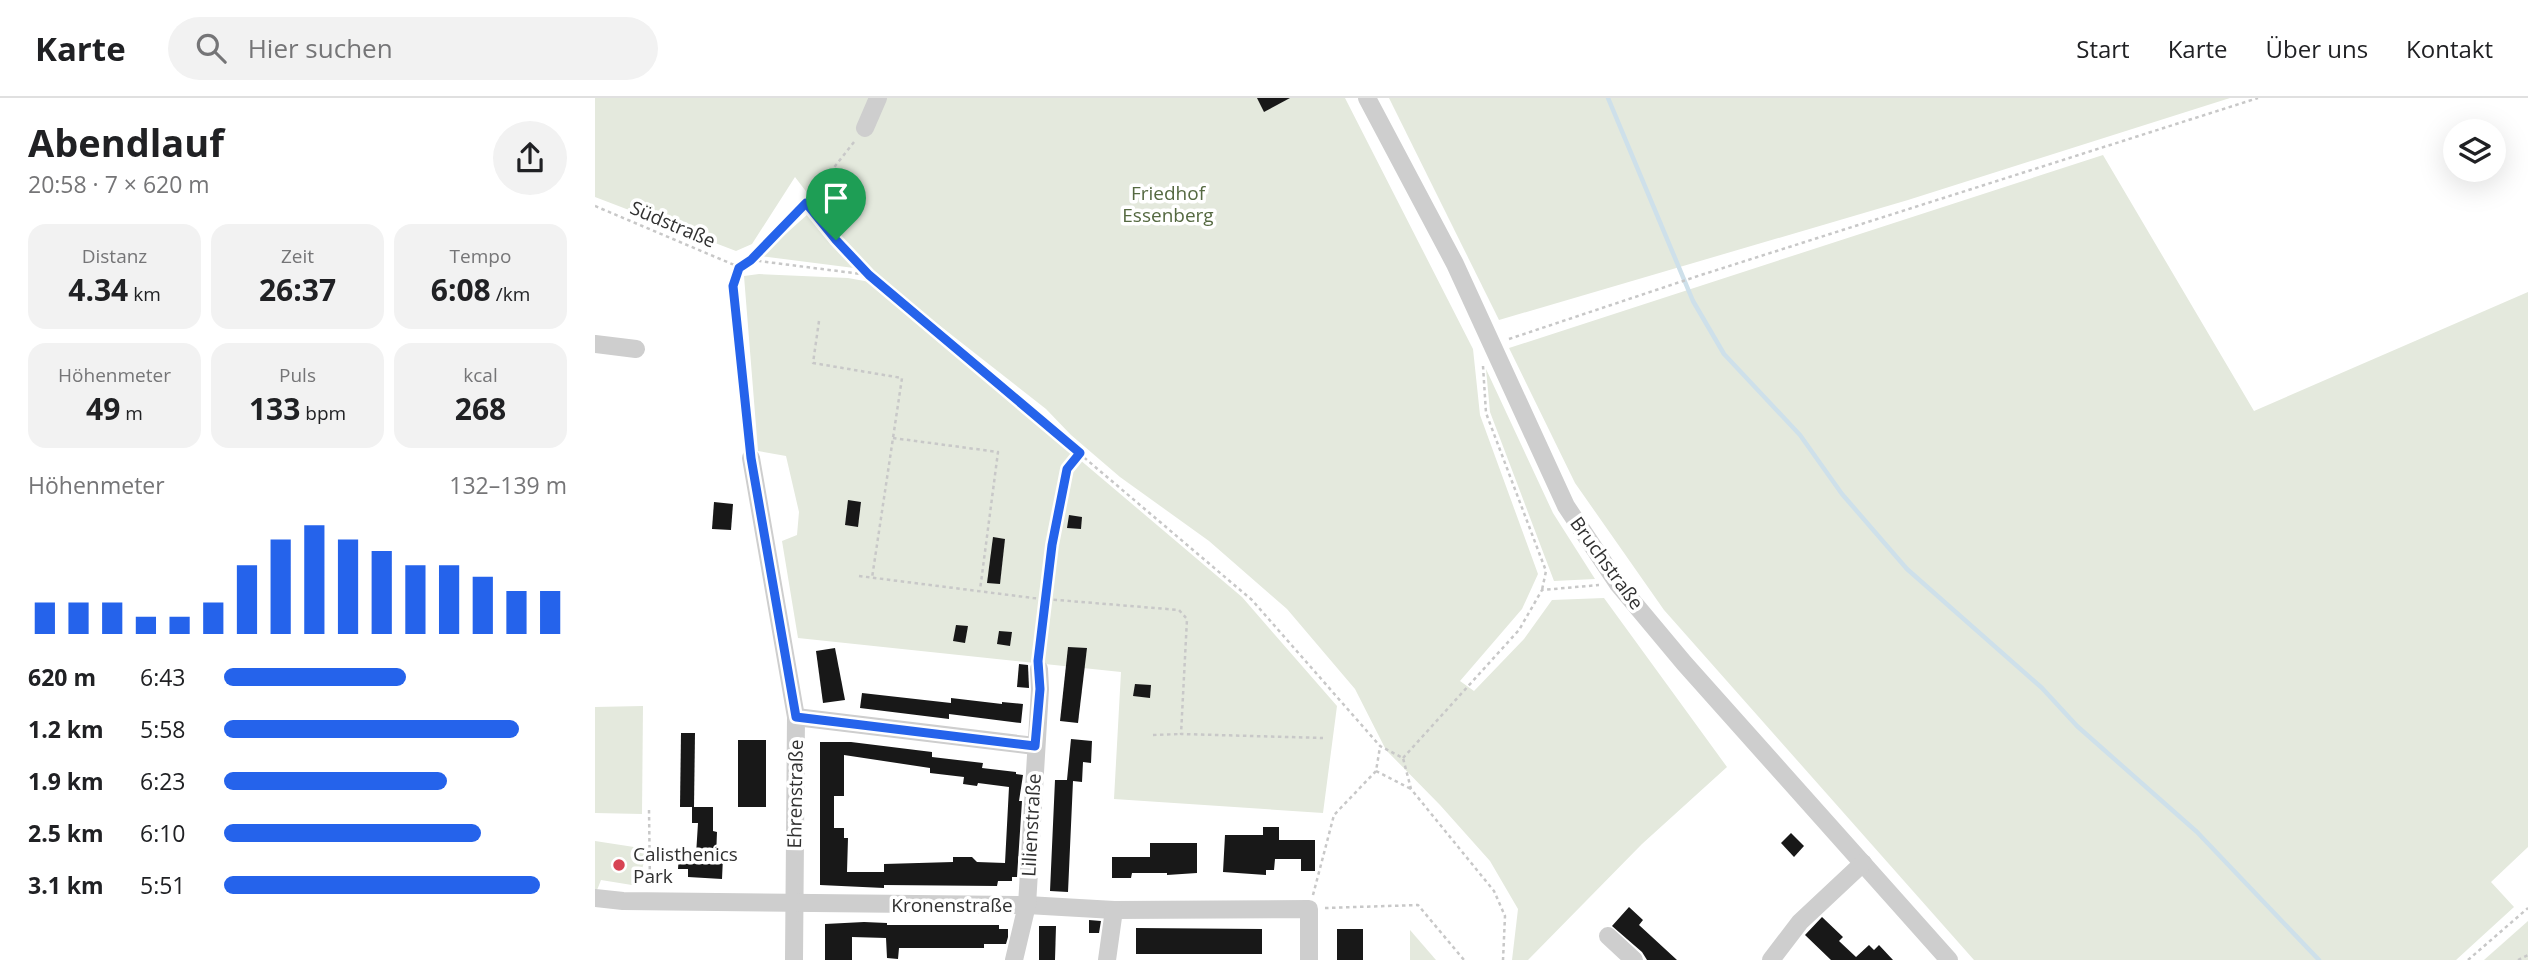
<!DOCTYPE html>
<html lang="de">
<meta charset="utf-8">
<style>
:root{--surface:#fff;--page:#f2f2f2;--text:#202124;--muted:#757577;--line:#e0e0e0;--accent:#2563eb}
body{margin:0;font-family:"Open Sans",sans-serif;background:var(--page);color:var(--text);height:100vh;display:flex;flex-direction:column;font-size:26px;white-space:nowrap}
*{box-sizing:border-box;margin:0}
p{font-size:23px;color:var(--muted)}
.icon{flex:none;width:38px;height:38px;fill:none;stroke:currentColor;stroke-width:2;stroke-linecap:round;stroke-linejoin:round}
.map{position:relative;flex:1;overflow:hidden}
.sheet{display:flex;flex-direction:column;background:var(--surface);width:595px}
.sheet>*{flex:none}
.tools{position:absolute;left:1848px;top:21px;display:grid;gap:14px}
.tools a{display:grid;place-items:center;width:63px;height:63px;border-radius:50%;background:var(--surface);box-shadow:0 7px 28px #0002;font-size:35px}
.pin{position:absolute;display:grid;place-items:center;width:60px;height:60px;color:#fff;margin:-72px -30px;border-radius:50% 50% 50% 0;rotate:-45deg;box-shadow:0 0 7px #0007}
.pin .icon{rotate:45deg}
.round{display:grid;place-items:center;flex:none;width:74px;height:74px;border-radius:37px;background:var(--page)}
.overview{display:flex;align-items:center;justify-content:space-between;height:119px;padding:0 28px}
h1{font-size:38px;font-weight:700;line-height:52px}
.figures{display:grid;grid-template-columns:repeat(3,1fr);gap:10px;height:119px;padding:7px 28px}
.figures div{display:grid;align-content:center;border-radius:18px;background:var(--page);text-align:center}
.figures b{font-size:30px;font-weight:700}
.figures small{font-size:19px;font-weight:400}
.figures p{font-size:19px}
.chart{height:196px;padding:14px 28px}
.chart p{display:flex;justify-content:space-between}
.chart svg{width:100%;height:126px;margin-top:7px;stroke:var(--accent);stroke-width:6}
ul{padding:0 28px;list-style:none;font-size:23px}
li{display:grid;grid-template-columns:112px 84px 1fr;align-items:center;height:52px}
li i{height:18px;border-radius:9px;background:var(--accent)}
header{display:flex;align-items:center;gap:42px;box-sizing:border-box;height:98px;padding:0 35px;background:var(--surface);border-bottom:2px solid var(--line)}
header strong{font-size:33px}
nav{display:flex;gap:38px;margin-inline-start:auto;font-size:24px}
.search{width:490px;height:63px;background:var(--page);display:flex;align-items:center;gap:18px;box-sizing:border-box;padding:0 24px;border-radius:38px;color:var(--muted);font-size:26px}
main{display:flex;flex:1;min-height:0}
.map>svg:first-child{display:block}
</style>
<header>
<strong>Karte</strong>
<div class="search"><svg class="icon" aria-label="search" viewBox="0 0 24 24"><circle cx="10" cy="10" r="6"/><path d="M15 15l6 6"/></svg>Hier suchen</div>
<nav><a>Start</a><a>Karte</a><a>Über uns</a><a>Kontakt</a></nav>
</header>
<main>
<section class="sheet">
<div class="overview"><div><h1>Abendlauf</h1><p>20:58 · 7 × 620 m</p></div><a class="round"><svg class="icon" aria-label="share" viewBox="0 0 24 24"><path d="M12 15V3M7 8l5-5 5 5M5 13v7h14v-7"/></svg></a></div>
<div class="figures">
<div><p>Distanz</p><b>4.34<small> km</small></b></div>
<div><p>Zeit</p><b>26:37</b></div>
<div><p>Tempo</p><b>6:08<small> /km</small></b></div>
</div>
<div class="figures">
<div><p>Höhenmeter</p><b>49<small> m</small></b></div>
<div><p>Puls</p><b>133<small> bpm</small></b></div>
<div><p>kcal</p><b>268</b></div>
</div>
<div class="chart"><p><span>Höhenmeter</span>132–139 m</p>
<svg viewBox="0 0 160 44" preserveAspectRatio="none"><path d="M5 44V33M15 44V33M25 44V33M35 44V38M45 44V38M55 44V33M65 44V20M75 44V11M85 44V6M95 44V11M105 44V15M115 44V20M125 44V20M135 44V24M145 44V29M155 44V29"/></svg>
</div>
<ul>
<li><b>620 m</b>6:43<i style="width:53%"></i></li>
<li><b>1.2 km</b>5:58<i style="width:86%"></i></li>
<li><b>1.9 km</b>6:23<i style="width:65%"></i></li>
<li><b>2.5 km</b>6:10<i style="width:75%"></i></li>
<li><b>3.1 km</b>5:51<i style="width:92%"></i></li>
</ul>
</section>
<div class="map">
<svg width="1933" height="862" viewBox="0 0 1933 862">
<rect width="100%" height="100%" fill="#fff"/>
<!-- green -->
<g fill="#e4e9dd">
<polygon points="0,0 750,0 878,251 885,317 943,476 927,511 865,583 879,593 929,541 957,502 1009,500 1132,669 1047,746 933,862 917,862 923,811 895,763 845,707 791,652 760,591 692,511 614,443 525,379 476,337 451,311 275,173 245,138 200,79 157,146 141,153 0,99"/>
<polygon points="794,0 1635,0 1313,102 904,222"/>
<polygon points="1508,57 1659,313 1933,194 1933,749 1896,784 1919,809 1861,862 1379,862 1069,512 980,385 914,250"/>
<polygon points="213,116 259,170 166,158"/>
<polygon points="164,176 253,180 275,184 647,499 742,608 728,715 519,701 526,574 203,540 187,443 202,437 204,414 191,358 163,353 149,178"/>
<polygon points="891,271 958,415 1000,481 959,483 895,314"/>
<polygon points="48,608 47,716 0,715 0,609"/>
<polygon points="0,743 52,751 43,788 6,782 0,797"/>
<polygon points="1933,823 1933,862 1889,862"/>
<polygon points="815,832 841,862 815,862"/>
</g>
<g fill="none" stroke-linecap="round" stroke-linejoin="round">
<!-- stream -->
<polyline stroke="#cee0ea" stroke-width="4.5" points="1013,0 1098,203 1129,256 1205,337 1247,396 1312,471 1447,590 1482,628 1602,734 1724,862"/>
</g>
<!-- building -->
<g fill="#181818" fill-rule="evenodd">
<polygon points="662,0 695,0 669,14"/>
<polygon points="253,402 266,404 263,429 250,427"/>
<polygon points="119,404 138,406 136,432 117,431"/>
<polygon points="474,417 487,419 486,431 472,430"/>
<polygon points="398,439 410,441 405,486 392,485"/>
<polygon points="361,527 373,528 370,545 358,543"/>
<polygon points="404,533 417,534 415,548 402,546"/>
<polygon points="473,549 492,550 483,625 465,623"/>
<polygon points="240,550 250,602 228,605 221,553"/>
<polygon points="424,566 433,567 434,590 422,589"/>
<polygon points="540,586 556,587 555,600 538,598"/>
<polygon points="267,595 356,605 356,600 407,606 407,604 428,606 426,625 354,616 354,621 265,610"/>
<polygon points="86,635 100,635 99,709 85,709"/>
<polygon points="476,641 497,643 496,665 488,664 487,684 478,683 473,794 455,793 460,682 472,682"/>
<rect x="143" y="642" width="28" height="67"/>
<path d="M225,644H256L337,654V659L388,665L387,670L421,674V676L428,677L424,703H427L422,779H417V783H403L402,788L289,787V790L225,787ZM249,657L335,670V675L369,679L368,686L382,688L383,685L414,689L410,765L382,764L377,759H358V764L289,766V774H252L253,740H249V730H239V698H249Z"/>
<polygon points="97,709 118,709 118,733 122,734 121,759 128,759 127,781 93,779 93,771 83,771 84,757 101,757 103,725 97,725"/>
<polygon points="668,729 684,729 684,742 720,742 720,773 706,773 706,761 680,761 679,772 671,772 671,777 628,774 630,737 668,737"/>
<polygon points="1196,735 1209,748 1199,759 1186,745"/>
<polygon points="555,745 602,745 602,775 572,777 572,775 537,775 536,780 517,780 517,759 555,759"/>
<polygon points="1034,809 1048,822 1044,827 1082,862 1052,862 1047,854 1017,828"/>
<polygon points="1227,819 1248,839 1244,843 1261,859 1274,847 1279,852 1284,847 1298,862 1236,862 1210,837"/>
<polygon points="494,822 506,823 504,835 494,835"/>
<polygon points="269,824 292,825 292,827 404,827 404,831 413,831 413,839 411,846 389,846 389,850 304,850 303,861 292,860 291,840 257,839 257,862 230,862 230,826"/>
<polygon points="444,828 461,828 460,862 444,862"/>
<polygon points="541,830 667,831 667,856 541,856"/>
<rect x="742" y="831" width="26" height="31"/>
</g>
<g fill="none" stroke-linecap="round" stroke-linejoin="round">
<!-- path -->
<g stroke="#c8c8c8" stroke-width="2.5" stroke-dasharray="3.5 3.5" stroke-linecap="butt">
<polyline points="211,105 241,142 274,177 657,502 785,648 808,660 816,691 899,793 910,818 908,862"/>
<polyline points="0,108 144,169"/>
<polyline points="156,162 274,177"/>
<polyline points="224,223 218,265 307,280 277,480"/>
<polyline points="914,241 1106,177 1663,0"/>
<polyline points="888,268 891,315 951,473 947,492"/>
<polyline points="298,340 403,354 385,492"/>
<polyline points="154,343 138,188 144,169 156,162 211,105 259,44"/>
<polyline points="264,478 438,500 584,512 592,521 586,636 728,640"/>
<polyline points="444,555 450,494 462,420 472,371 485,355"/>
<polyline points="558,637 586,636"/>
<polyline points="808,660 924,532 947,492 1004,487"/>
<polyline points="781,673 816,691"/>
<polyline points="54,712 55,786"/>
<polyline points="718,797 739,717 781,673 785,649"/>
<polyline points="730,810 823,807 869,862"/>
<polyline points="1873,862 1933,810"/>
<polyline points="1923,862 1933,857"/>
</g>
<!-- minor -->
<g stroke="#cecece" stroke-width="18">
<polyline points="772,0 860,166 971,408 1023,486 1089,565 1354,862"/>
<polyline points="270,30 283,0"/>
<polyline points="0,246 41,251"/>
<polyline points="156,360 201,619 199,862"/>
<polyline points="201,619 440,648"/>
<polyline points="0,800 28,803 432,807 519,812 714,811 714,862"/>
<polyline points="1013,838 1039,862"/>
<polyline points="419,862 432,807 445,591 444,571"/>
<polyline points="512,862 519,812"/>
<polyline points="1176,862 1205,824 1268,765"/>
</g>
</g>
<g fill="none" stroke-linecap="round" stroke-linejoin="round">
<!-- route casing -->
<g stroke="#fff" stroke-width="14">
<polygon id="route" points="211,105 241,142 274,177 485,355 472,371 457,447 443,563 445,591 440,648 201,619 156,360 138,188 144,170 156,162"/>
</g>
<!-- route -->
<use href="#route" stroke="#2563eb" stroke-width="9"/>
</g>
<!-- markers -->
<circle fill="#d74353" stroke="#fff" stroke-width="2.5" cx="24" cy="767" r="7"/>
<g text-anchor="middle" stroke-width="7" stroke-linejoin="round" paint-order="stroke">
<!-- park labels -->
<g font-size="19" fill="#556941" stroke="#fff">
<text x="573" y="102">Friedhof<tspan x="573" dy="22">Essenberg</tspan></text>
</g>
<!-- street labels -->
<g font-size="19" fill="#313131" stroke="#fff">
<text transform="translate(78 126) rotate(23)" y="7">Südstraße</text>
<text transform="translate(1012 465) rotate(54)" y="7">Bruchstraße</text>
<text transform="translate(200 696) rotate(-89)" y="7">Ehrenstraße</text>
<text transform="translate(436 727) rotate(-87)" y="7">Lilienstraße</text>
<text x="357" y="814">Kronenstraße</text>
</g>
<!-- poi labels -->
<g font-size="19" fill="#313131" stroke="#fff" text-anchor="start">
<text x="38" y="763">Calisthenics<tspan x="38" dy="22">Park</tspan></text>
</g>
</g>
</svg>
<div class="tools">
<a><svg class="icon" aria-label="layers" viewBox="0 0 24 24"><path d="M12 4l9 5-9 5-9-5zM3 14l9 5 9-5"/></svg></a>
</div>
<div class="pin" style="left:241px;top:142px;background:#1e9e55"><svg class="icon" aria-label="arrive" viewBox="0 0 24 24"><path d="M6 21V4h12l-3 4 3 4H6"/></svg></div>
</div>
</main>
